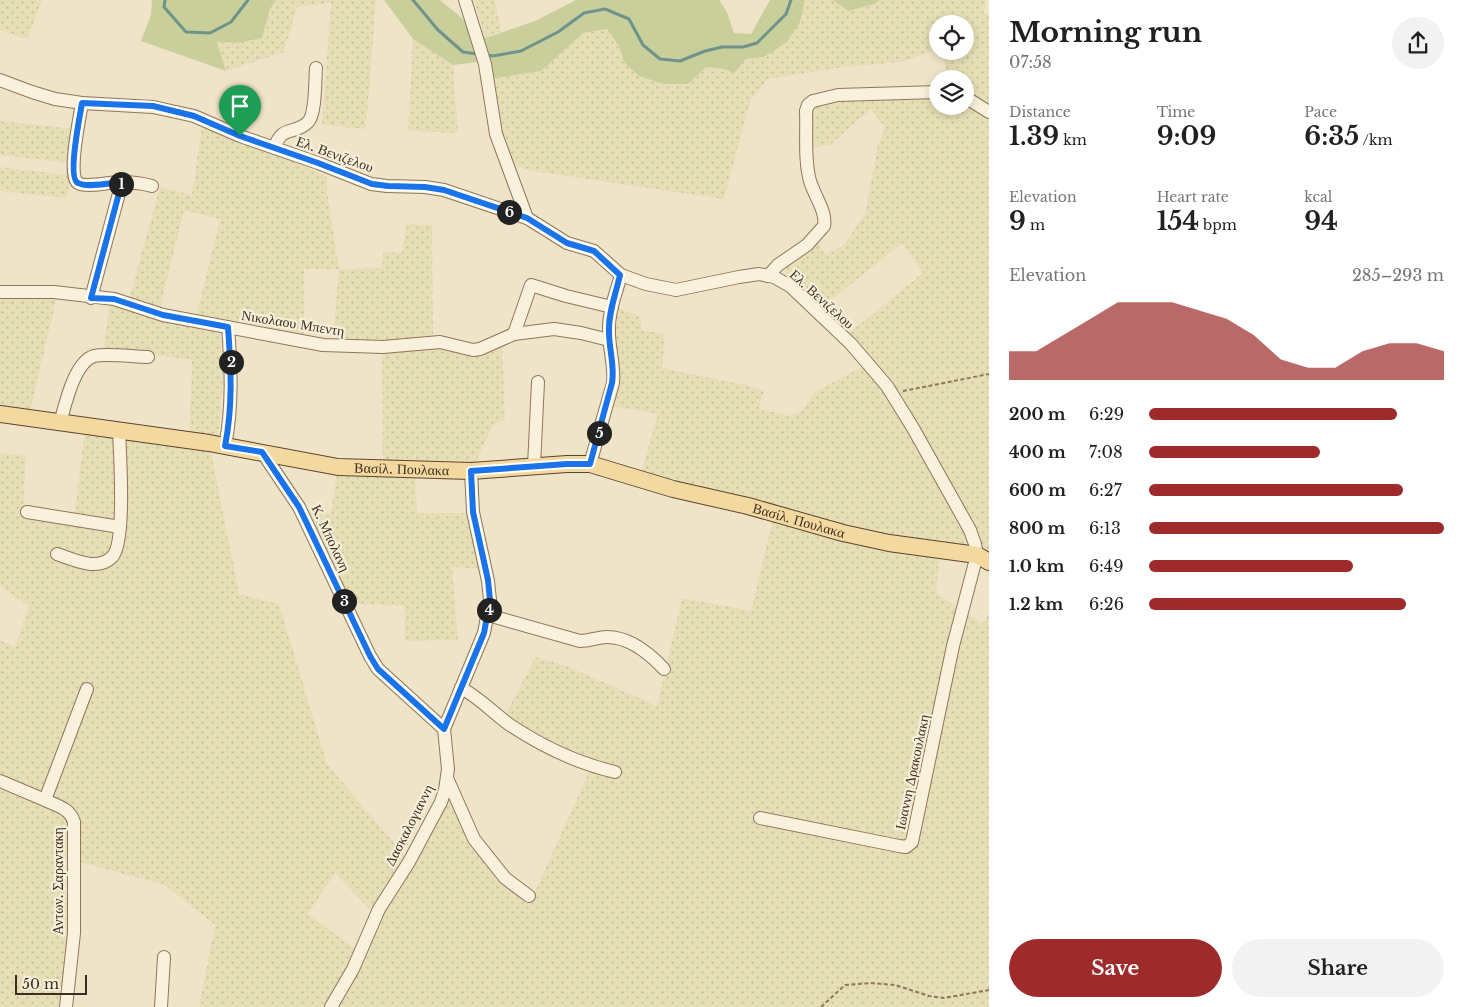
<!DOCTYPE html>
<meta charset="utf-8">
<style>
:root{--surface:#fff;--page:#f2f2f2;--text:#202124;--muted:#757577;--accent:#9e2a2b}
body{margin:0;font-family:"Libre Baskerville",serif;background:var(--page);color:var(--text);height:100vh;display:flex;flex-direction:column;font-size:19px;white-space:nowrap}
*{box-sizing:border-box;margin:0}
p{font-size:16px;color:var(--muted)}
.icon{flex:none;width:28px;height:28px;fill:none;stroke:currentColor;stroke-width:2;stroke-linecap:round;stroke-linejoin:round}
.map{position:relative;flex:1;overflow:hidden}
.panel{display:flex;flex-direction:column;background:var(--surface);width:475px}
.panel>*{flex:none}
.fabs{position:absolute;left:929px;top:15px;display:grid;gap:10px}
.fabs a{display:grid;place-items:center;width:45px;height:45px;border-radius:50%;background:var(--surface);box-shadow:0 2px 8px #0003;font-size:25px}
.scale{position:absolute;left:15px;bottom:12px;width:72px;box-sizing:border-box;padding-left:5px;border:2px solid #3d2e20;border-top:0;font-size:14px;line-height:18px;white-space:nowrap;color:#3d2e20;-webkit-text-stroke:4px #f7eed8;paint-order:stroke}
.pin{position:absolute;display:grid;place-items:center;width:42px;height:42px;color:#fff;margin:-51px -21px;border-radius:50% 50% 50% 0;rotate:-45deg;box-shadow:0 0 5px #0007}
.pin .icon{rotate:45deg}
.km{position:absolute;width:25px;height:25px;margin:-12px;border-radius:50%;background:#222;color:#fff;font-size:14px;line-height:25px;text-align:center}
.round{display:grid;place-items:center;flex:none;width:52px;height:52px;border-radius:26px;background:var(--page)}
.overview{display:flex;align-items:center;justify-content:space-between;height:85px;padding:0 20px}
h1{font-size:28px;font-weight:700;line-height:38px}
.figures{display:grid;grid-template-columns:repeat(3,1fr);gap:8px;height:85px;padding:5px 20px}
.figures div{display:grid;align-content:center}
.figures b{font-size:25px;font-weight:700}
.figures small{font-size:14px;font-weight:400}
.figures p{font-size:14px}
.chart{height:140px;padding:10px 20px}
.chart p{display:flex;justify-content:space-between}
.chart svg{width:100%;height:90px;margin-top:5px;fill:var(--accent);opacity:.7}
.action{display:flex;gap:10px;margin-top:auto;padding:10px 20px}
.action a{flex:1;height:58px;border-radius:30px;background:var(--accent);color:#fff;font-size:20px;font-weight:700;line-height:58px;text-align:center}
.action a+a{background:var(--page);color:var(--text)}
ul{padding:0 20px;list-style:none;font-size:16px}
li{display:grid;grid-template-columns:80px 60px 1fr;align-items:center;height:38px}
li i{height:12px;border-radius:6px;background:var(--accent)}
main{display:flex;flex:1;min-height:0}
.map>svg:first-child{display:block}
</style>
<main>
<div class="map">
<svg width="989" height="1007" viewBox="0 0 989 1007">
<defs>
<pattern id="farmland-dots" width="8" height="8" patternUnits="userSpaceOnUse" patternTransform="scale(1.25)"><rect width="8" height="8" fill="#e6deb5"/><path d="M2 2h.1M6 6h.1" fill="none" stroke="#c6bf9b" stroke-width="1.8" stroke-linecap="round"/></pattern>
</defs>
<rect width="100%" height="100%" fill="#f0e4c8"/>
<!-- farmland -->
<g fill="url(#farmland-dots)" fill-rule="evenodd">
<polygon points="0,0 42,0 28,37 23,38 0,30"/>
<polygon points="276,0 376,0 366,129 322,125 331,3 297,7 284,52 226,71 217,42 238,43 262,38 270,9"/>
<polygon points="474,0 495,0 501,32 485,38"/>
<path d="M805,0H833L848,10L874,4L880,0H986L984,13L989,14V562L940,551L936,593L982,624L989,614V1007H199L215,925L165,885L62,857L73,953L66,1007H0V640L15,647L29,606L0,586V453L26,456L23,508L74,520L85,428L209,443L239,594L279,604L327,764L409,861L445,790L474,839L531,901L591,767L503,719L536,657L569,667L657,706L682,598L751,611L774,514L639,479L658,414L606,405L619,372L615,330L618,308L640,317L642,330L665,334L662,368L740,384L764,390L759,408L788,416L802,411L816,391L868,364L847,335L923,273L902,243L821,308L781,269L817,242L826,255L844,245L865,214L878,145L885,128L871,109L830,145L811,148L809,109L842,102L937,98L938,106H965V79H949L944,60L945,51H965V24H938L937,49L902,62L844,67L768,79L750,101L724,199L527,170L514,165L484,80L541,71L583,33L607,29L619,46L624,62L724,69L746,59L764,57L800,22ZM335,873L373,913L361,953L308,914Z"/>
<polygon points="413,39 453,65 458,133 408,131"/>
<polygon points="0,121 73,129 70,163 0,155"/>
<polygon points="202,126 276,153 327,177 327,191 339,269 382,268 383,252 402,253 407,224 432,225 433,339 473,356 502,345 505,420 494,423 475,463 383,461 382,341 333,337 339,269 304,269 304,341 269,334 268,327 197,314 220,219 184,210 157,319 220,333 223,379 218,437 190,435 192,360 104,348 111,296 129,299 160,187 192,195"/>
<polygon points="0,167 66,175 71,178 66,198 0,191"/>
<polygon points="0,294 57,296 30,411 0,409"/>
<polygon points="338,467 415,470 417,513 470,513 481,569 452,567 458,640 405,641 404,606 345,603 299,507 331,514"/>
</g>
<!-- grass -->
<g fill="#c9cf9b">
<polygon points="152,0 276,0 270,9 262,38 238,43 217,42 226,71 141,41 151,15"/>
<polygon points="384,0 440,0 486,38 535,21 576,0 719,0 727,12 734,33 751,34 770,0 805,0 800,22 787,42 764,57 746,59 734,73 724,69 706,67 688,84 664,84 639,76 624,62 619,46 607,29 583,33 541,71 484,80 478,62 453,65 413,39"/>
<polygon points="833,0 880,0 874,4 848,11"/>
</g>
<g fill="none" stroke-linecap="round" stroke-linejoin="round">
<!-- stream -->
<g stroke="#6f938a" stroke-width="3">
<polyline points="165,0 164,7 186,32 210,33 231,22 248,0"/>
<polyline points="413,0 438,30 463,52 477,54"/>
<polyline points="486,55 493,56 521,51 558,32 584,13 605,9 629,19 643,45 660,59 680,61 705,51 722,47 743,47 757,43 786,14 791,0"/>
</g>
<!-- minor casing -->
<g stroke="#8d765c" stroke-width="14">
<g id="minor">
<polyline points="465,0 485,64 496,134 527,218"/>
<polyline points="0,80 32,92 55,99 82,103 153,107 194,116 240,136 318,163 371,184 387,186 425,187 444,190 527,218 567,243 594,251 621,275 646,284 676,290 739,277 759,274 774,277 790,286 851,344 887,386 913,428 970,530 975,544 977,555 953,646 912,842 906,847 899,846 760,818"/>
<polyline points="965,97 989,112"/>
<path d="M82,103C80,116 67,177 78,183C86,188 110,182 120,182C131,182 141,183 152,186"/>
<path d="M275,148C280,125 296,135 308,122C316,114 315,80 316,68"/>
<path d="M768,276L778,265L807,245L824,226C827,212 814,195 810,181C804,160 807,133 806,111L808,105L813,101L838,95L938,92"/>
<polyline points="0,292 54,292 114,299 163,315 323,345 383,347 440,342 473,350 480,349 514,334 554,329 581,333 609,340"/>
<polyline points="91,298 122,182"/>
<polyline points="514,334 531,285 566,296 612,307"/>
<path d="M60,423C65,406 74,362 94,356C106,353 135,357 148,357"/>
<path d="M225,446C233,406 231,367 228,327"/>
<polyline points="262,452 299,507 370,656 378,669 444,729"/>
<path d="M590,464L613,383C615,366 609,350 609,332C608,313 616,293 621,275"/>
<polyline points="534,466 538,382"/>
<polyline points="27,512 120,527"/>
<path d="M57,554C72,559 97,572 112,557C126,544 120,454 119,431"/>
<path d="M488,615L580,641C590,641 598,637 607,637C629,637 650,654 664,669"/>
<path d="M461,688C479,697 493,713 510,725C543,747 577,763 615,772"/>
<polyline points="447,778 474,839 505,878 529,896"/>
<polyline points="0,781 45,800"/>
<path d="M66,1007L74,933V822C70,808 57,806 45,800L87,689"/>
<polyline points="161,1007 164,957"/>
<polyline points="331,1007 353,969 379,909 409,862 441,802 445,790 448,769 444,729 484,633 490,600 488,581 473,512 471,471"/>
</g>
</g>
<!-- major casing -->
<g stroke="#5b4430" stroke-width="18">
<g id="major">
<path id="s1" d="M0,414L209,443L338,467L471,471L567,464H590L673,489L748,506L843,533L889,543L977,555L989,562"/>
</g>
</g>
<!-- path -->
<g stroke="#8d765c" stroke-width="2" stroke-dasharray="4 2.5" stroke-linecap="butt">
<polyline points="903,391 989,374"/>
<polyline points="821,1007 845,985 870,983 895,985 929,996 944,998 989,990"/>
</g>
<!-- minor -->
<use href="#minor" stroke="#faf1dc" stroke-width="12"/>
<!-- major -->
<use href="#major" stroke="#f3d9a0" stroke-width="16"/>
</g>
<g fill="none" stroke-linecap="round" stroke-linejoin="round">
<!-- route casing -->
<g stroke="#fff" stroke-width="10">
<path id="route" d="M82,103L153,106L194,116L240,136L318,163L372,184L388,186L425,187L444,190L527,218L567,243L594,251L620,275C616,293 608,313 609,332C609,350 615,366 612,383L590,464H567L471,471L473,512L488,580L490,600L484,633L444,729L378,669L370,656L299,507L262,452L225,446C233,406 231,367 228,327L163,315L114,299L91,298L122,182C111,183 87,188 78,183C67,178 80,116 82,103Z"/>
</g>
<!-- route -->
<use href="#route" stroke="#1a73e8" stroke-width="6"/>
</g>
<g text-anchor="middle" stroke-width="4.5" stroke-linejoin="round" paint-order="stroke">
<!-- street labels -->
<g font-size="14" fill="#3d2e20" stroke="#f7eed8">
<text transform="translate(335 154) rotate(20)" y="5">Ελ. Βενιζελου</text>
<text transform="translate(822 299) rotate(42)" y="5">Ελ. Βενιζελου</text>
<text transform="translate(293 323) rotate(9)" y="5">Νικολαου Μπεντη</text>
<text dy="5" stroke="none"><textPath href="#s1" startOffset="406">Βασίλ. Πουλακα</textPath></text>
<text dy="5" stroke="none"><textPath href="#s1" startOffset="811">Βασίλ. Πουλακα</textPath></text>
<text transform="translate(331 538) rotate(65)" y="5">Κ. Μπολανη</text>
<text transform="translate(912 772) rotate(-78)" y="5">Ιωαννη Δρακουλακη</text>
<text transform="translate(409 825) rotate(-63)" y="5">Δασκαλογιαννη</text>
<text transform="translate(58 881) rotate(-90)" y="5">Αντων. Σαραντακη</text>
</g>
</g>
</svg>
<div class="fabs">
<a><svg class="icon" aria-label="locate" viewBox="0 0 24 24"><circle cx="12" cy="12" r="6"/><path d="M12 2v4M12 18v4M2 12h4M18 12h4"/></svg></a>
<a><svg class="icon" aria-label="layers" viewBox="0 0 24 24"><path d="M12 4l9 5-9 5-9-5zM3 14l9 5 9-5"/></svg></a>
</div>
<div class="scale">50 m</div>
<div class="pin" style="left:240px;top:136px;background:#1e9e55"><svg class="icon" aria-label="arrive" viewBox="0 0 24 24"><path d="M6 21V4h12l-3 4 3 4H6"/></svg></div>
<b class="km" style="left:121px;top:184px">1</b>
<b class="km" style="left:231px;top:362px">2</b>
<b class="km" style="left:344px;top:601px">3</b>
<b class="km" style="left:489px;top:610px">4</b>
<b class="km" style="left:599px;top:433px">5</b>
<b class="km" style="left:509px;top:212px">6</b>
</div>
<section class="panel">
<div class="overview"><div><h1>Morning run</h1><p>07:58</p></div><a class="round"><svg class="icon" aria-label="share" viewBox="0 0 24 24"><path d="M12 15V3M7 8l5-5 5 5M5 13v7h14v-7"/></svg></a></div>
<div class="figures">
<div><p>Distance</p><b>1.39<small> km</small></b></div>
<div><p>Time</p><b>9:09</b></div>
<div><p>Pace</p><b>6:35<small> /km</small></b></div>
</div>
<div class="figures">
<div><p>Elevation</p><b>9<small> m</small></b></div>
<div><p>Heart rate</p><b>154<small> bpm</small></b></div>
<div><p>kcal</p><b>94</b></div>
</div>
<div class="chart"><p><span>Elevation</span>285–293 m</p>
<svg viewBox="0 0 160 44" preserveAspectRatio="none"><path d="M0 44V30L10 30L20 22L30 14L40 6L50 6L60 6L70 10L80 14L90 22L100 34L110 38L120 38L130 30L140 26L150 26L160 30V44z"/></svg>
</div>
<ul>
<li><b>200 m</b>6:29<i style="width:84%"></i></li>
<li><b>400 m</b>7:08<i style="width:58%"></i></li>
<li><b>600 m</b>6:27<i style="width:86%"></i></li>
<li><b>800 m</b>6:13<i style="width:100%"></i></li>
<li><b>1.0 km</b>6:49<i style="width:69%"></i></li>
<li><b>1.2 km</b>6:26<i style="width:87%"></i></li>
</ul>
<div class="action"><a>Save</a><a>Share</a></div>
</section>
</main>
